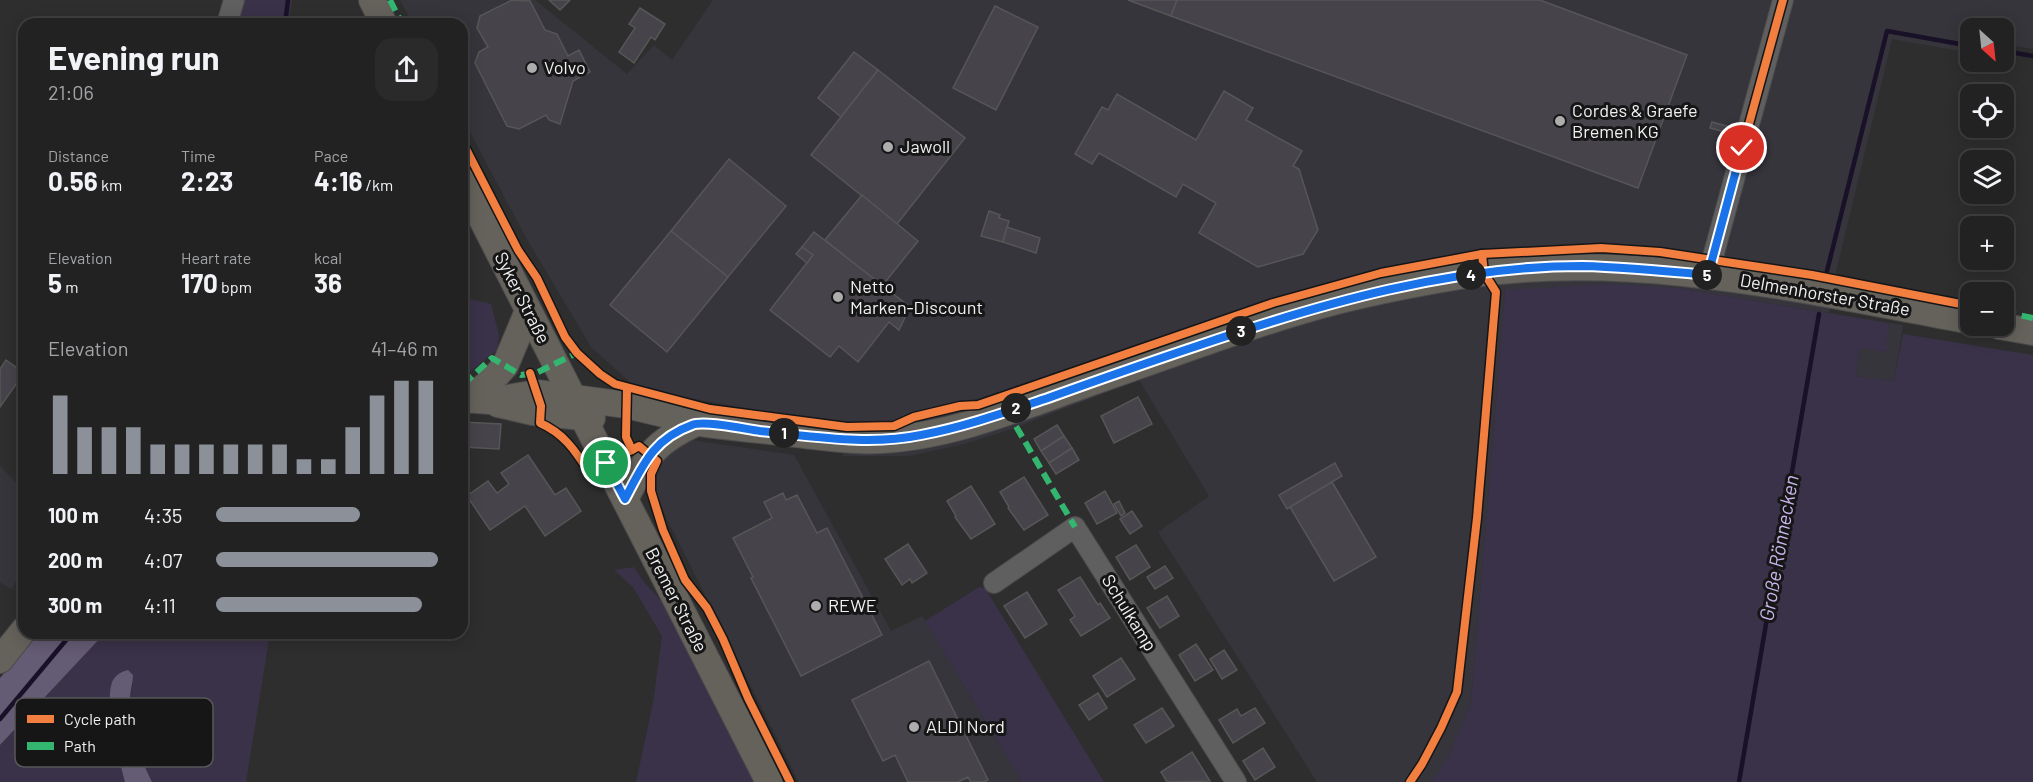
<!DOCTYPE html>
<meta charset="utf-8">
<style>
:root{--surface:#222223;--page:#2a2a2b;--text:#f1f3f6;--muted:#a2a4a6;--line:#3f3f41;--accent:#8c9099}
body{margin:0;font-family:Barlow,sans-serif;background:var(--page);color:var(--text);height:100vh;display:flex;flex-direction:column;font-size:22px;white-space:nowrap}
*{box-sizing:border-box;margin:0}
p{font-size:20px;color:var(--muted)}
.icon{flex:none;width:33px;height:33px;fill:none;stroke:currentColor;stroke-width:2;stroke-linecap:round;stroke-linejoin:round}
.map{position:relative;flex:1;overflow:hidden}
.side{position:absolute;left:18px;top:18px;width:450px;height:621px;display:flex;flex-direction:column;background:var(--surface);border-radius:18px;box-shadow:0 3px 15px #0003,0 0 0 2px var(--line)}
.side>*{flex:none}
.needle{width:39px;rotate:153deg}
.buttons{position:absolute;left:1960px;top:18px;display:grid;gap:12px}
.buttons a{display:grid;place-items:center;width:54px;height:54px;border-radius:12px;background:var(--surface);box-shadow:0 3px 15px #0003,0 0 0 2px var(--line);font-size:30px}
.pin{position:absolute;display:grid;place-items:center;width:51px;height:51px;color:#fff;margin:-26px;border:3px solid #fff;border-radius:50%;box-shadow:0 2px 6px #0007}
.km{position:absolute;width:30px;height:30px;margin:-15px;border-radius:50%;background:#222;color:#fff;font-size:16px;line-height:30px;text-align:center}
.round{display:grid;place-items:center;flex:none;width:63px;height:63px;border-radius:18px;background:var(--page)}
.summary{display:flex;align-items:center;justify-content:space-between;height:102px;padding:0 30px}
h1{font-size:33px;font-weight:700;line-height:45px}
.metrics{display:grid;grid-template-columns:repeat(3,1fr);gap:9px;height:102px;padding:6px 30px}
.metrics div{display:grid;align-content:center}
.metrics b{font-size:26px;font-weight:700}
.metrics small{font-size:16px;font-weight:400}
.metrics p{font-size:16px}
.chart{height:168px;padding:12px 30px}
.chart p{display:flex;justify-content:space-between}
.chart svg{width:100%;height:108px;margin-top:6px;stroke:var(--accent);stroke-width:6}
ul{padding:0 30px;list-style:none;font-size:20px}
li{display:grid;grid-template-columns:96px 72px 1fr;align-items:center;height:45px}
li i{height:15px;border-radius:8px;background:var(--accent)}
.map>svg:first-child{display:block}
</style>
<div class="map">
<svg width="2033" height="782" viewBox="0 0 2033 782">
<rect width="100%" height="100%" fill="#2e2e2f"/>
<!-- built -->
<g fill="#37353c">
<polygon points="400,0 535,0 627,74 654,45 672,60 713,0 2033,0 2033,49 2004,44 2004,28 1971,28 1971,53 1892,39 1837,268 1829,313 1677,288 1505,290 1471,703 1448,758 1431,782 1317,782 1158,532 1209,496 1139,380 1009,430 960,445 909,456 843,456 851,424 760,411 674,395 632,384 591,347 524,234 462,117 462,24 413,24"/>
<polygon points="1889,323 1903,325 1894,381 1856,376 1860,347 1885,352"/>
<polygon points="692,440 794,455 891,631 922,616 1021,780 1017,782 799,782 661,507 655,489 657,473 662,458 675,446"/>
<polygon points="0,466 24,491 24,569 11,589 0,582"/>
</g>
<!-- green -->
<g fill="#3a3248">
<polygon points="242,0 292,0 288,24 235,24"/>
<polygon points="1608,284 1677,288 1889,323 1886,352 1860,348 1856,376 1894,381 1903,334 2033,355 2033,782 1431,782 1448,758 1471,703 1505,290"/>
<polygon points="462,297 491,304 499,335 497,350 462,378"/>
<polygon points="634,567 643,581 663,603 755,782 636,782 653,703 662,636 633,587 614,570"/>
<polygon points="979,587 985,588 1104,782 1017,782 1021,780 925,621"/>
<path d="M105,633H270L246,782H152C137,751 125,717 133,683H112L111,716L118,757L125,782H0V745Z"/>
</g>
<!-- forest -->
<g fill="#645b74">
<polygon points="38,633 105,633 0,745 0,678"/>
<path d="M128,670L133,675C133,683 130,691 130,699C129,728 139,756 152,782H125C119,761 103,699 113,680C117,674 121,672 128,670Z"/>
</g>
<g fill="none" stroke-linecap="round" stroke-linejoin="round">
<!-- stream -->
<g stroke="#191127" stroke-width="4.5">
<polyline points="285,24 288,0"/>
<polyline points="2004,51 2033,56"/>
<polyline points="1827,271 1887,31 1971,46"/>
<polyline points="0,719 72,633"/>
<polyline points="1739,782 1819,314"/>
</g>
</g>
<!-- building -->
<g fill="#46434a" stroke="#565657" stroke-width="1.5">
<polygon points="512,0 530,1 545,30 557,34 568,56 579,50 590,72 573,81 560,124 549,120 546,115 519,129 507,126 475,63 479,52 488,47 477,28 480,16"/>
<polygon points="549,0 570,0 560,10"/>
<polygon points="1128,0 1177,0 1171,16"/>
<polygon points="1177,0 1540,0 1687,55 1638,188 1171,16"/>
<polygon points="995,6 1038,27 996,110 953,88"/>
<polygon points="640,8 665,24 655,40 651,37 634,63 619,52 635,28 629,24"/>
<polygon points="854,52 878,70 841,117 818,98"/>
<polygon points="878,70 965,138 897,224 811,155"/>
<polygon points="1224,91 1253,108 1246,120 1302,151 1293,166 1299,169 1318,230 1303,254 1258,267 1199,233 1216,203 1183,184 1176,197 1099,153 1092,164 1075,154 1102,107 1108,110 1117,94 1196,140"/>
<polygon points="1712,122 1727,126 1725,132 1710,128"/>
<polygon points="729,159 786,206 728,277 671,231"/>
<polygon points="862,195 918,241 882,286 825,240"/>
<polygon points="989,211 1000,215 999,218 1009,221 1003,242 981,236"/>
<polygon points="1007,227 1040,238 1036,253 1003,242"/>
<polygon points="671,231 728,277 667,352 610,305"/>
<polygon points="814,232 910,307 899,330 889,322 858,362 839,346 830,357 770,310 813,255 802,247"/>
<polygon points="802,247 813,255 807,263 796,254"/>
<polygon points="6,360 24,373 0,407 0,369"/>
<polygon points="1138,397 1152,424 1114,443 1101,416"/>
<polygon points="462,422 501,424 499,449 462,447"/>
<polygon points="1057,425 1064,436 1041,451 1034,439"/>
<polygon points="1064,436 1072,448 1049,463 1041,451"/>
<polygon points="1072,448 1079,460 1056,474 1049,463"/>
<polygon points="528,455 555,495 566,488 581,511 545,536 525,506 490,530 467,496 488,481 497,493 509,484 501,473"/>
<polygon points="1335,463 1342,476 1287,509 1279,495"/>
<polygon points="1024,477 1048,515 1024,530 1008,508 1009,507 1000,492"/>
<polygon points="1332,482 1376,557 1334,581 1290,507"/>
<polygon points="971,486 995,524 971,539 955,517 956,516 947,501"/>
<polygon points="1105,491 1117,513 1097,524 1085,503"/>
<polygon points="783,493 786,500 797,495 817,533 827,528 882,635 801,676 751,578 753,577 733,538 772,518 764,502"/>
<polygon points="1119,501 1125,513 1121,516 1114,504"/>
<polygon points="1132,511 1142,526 1130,534 1120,519"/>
<polygon points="908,544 927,573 912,583 910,579 902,585 885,559"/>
<polygon points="1136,545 1150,567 1130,580 1116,557"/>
<polygon points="1165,566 1173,578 1155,589 1147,577"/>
<polygon points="1080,577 1098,605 1100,603 1110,618 1081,636 1070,620 1075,616 1058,590"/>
<polygon points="1027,592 1047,624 1025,638 1004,606"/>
<polygon points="1167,596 1179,616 1160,628 1147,608"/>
<polygon points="1196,644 1213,670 1195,681 1179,655"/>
<polygon points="1224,650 1237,670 1222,679 1210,659"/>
<polygon points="1121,658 1135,679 1107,697 1093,676"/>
<polygon points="929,661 988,780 984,782 971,782 968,777 958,782 908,782 895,755 883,761 852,700"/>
<polygon points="1098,693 1107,708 1089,720 1079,705"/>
<polygon points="1162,708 1174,726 1146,743 1134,725"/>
<polygon points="1255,708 1265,723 1233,743 1219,720 1237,709 1241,716"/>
<polygon points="1263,748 1275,767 1255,780 1243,761"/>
<polygon points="1192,752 1210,781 1167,782 1161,772"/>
</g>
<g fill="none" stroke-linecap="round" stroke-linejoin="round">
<!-- minor casing -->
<g stroke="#4b4b4c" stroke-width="22">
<g id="minor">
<polyline points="227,24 234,0"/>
<polyline points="1708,275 1783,0"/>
<polyline points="994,583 1075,527 1236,782"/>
</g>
</g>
<!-- major casing -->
<g stroke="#4b4b4c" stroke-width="28">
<g id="major">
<polyline points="372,0 384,24"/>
<polyline points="462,180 769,782"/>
<polyline points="1999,326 2033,332"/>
<path d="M462,399L491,401L537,393L626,405L668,415L684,421C722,426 759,430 796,434C824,437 853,442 882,440C956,436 1028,404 1098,380C1177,353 1256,322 1337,301C1377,291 1418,283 1460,276C1631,249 1803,290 1971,321"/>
<polyline points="468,400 491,381 505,366 528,311"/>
<polyline points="498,404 533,412 592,418"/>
<path d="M625,499C647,457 651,444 696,423"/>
<polyline points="0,660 24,630"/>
</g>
</g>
<!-- minor -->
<use href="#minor" stroke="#5f5f5f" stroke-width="20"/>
<!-- major -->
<use href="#major" stroke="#65625c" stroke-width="26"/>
<!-- quiet -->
<g stroke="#33b770" stroke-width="6" stroke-dasharray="12 6" stroke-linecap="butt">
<polyline points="390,0 402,24"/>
<polyline points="2004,312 2033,318"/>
<polyline points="462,382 468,380 492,358 521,375 536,373 577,353"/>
<polyline points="1007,411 1075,527"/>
</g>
<!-- cycleway casing -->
<g stroke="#161617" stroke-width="11">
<g id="cycleway">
<polyline points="462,141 518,250 537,278 565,337 577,353 600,374 615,384 710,409 847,427 894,426 914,417 960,406 978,405 1273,303 1381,273 1482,254 1601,248 1660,252 1812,275 1971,306"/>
<polyline points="1712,259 1783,0"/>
<path d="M530,373L541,406L540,423C563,433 575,450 588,471L632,450"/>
<polyline points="627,388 626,437 632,450 639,446 657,461 651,474 651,491 663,530 685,580 707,608 723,639 748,698 790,782"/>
<polyline points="1410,782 1422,764 1441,728 1457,692 1477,518 1496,292 1484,273 1482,254"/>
</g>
</g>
<!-- cycleway -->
<use href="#cycleway" stroke="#f27e40" stroke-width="8"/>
</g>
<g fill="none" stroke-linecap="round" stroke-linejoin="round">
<!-- route casing -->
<g stroke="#fff" stroke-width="12">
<path id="route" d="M606,463L625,499C643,465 653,439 692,425C704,420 745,429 760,431C813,436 868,446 921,435C964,427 1006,412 1048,398C1098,380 1149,362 1200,345C1323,303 1451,266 1582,266C1624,267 1666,271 1708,275L1742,148"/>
</g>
<!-- route -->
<use href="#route" stroke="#1a73e8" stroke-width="8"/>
</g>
<!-- markers -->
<g fill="#adadae" stroke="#161617" stroke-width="2">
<circle cx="532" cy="68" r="6"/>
<circle cx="1560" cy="121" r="6"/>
<circle cx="888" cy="147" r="6"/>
<circle cx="838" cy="297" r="6"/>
<circle cx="816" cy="606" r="6"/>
<circle cx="914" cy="727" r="6"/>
</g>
<g text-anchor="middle" stroke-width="6" stroke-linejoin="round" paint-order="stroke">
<!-- poi labels -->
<g font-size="18" fill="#f1f1f2" stroke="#161617" text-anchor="start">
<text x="544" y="74">Volvo</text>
<text x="1572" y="117">Cordes &amp; Graefe<tspan x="1572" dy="21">Bremen KG</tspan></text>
<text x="900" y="153">Jawoll</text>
<text x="850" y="293">Netto<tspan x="850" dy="21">Marken-Discount</tspan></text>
<text x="828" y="612">REWE</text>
<text x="926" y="733">ALDI Nord</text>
</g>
<!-- street labels -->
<g font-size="18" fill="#f1f1f2" stroke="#161617">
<text transform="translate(1825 295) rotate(10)" y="6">Delmenhorster Straße</text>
<text transform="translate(522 298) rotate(63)" y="6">Syker Straße</text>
<text transform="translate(676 600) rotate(63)" y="6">Bremer Straße</text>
<text transform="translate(1129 613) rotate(58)" y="6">Schulkamp</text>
</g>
<!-- water labels -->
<g font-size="20" font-style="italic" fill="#c8b6ec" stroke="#161617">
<text transform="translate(1779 548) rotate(-80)" y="7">Große Rönnecken</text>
</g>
</g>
<!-- legend -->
<rect x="15" y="698" width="198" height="69" rx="9" fill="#161617" stroke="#585859" stroke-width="1.5"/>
<rect x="27" y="715" width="27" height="8" fill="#f27e40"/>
<rect x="27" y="742" width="27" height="8" fill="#33b770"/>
<g font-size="16" fill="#f1f1f2">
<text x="64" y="725">Cycle path</text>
<text x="64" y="752">Path</text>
</g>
</svg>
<div class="buttons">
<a><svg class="needle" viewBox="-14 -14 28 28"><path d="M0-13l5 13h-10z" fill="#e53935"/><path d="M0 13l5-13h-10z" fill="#a2a4a6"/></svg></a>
<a><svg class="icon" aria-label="locate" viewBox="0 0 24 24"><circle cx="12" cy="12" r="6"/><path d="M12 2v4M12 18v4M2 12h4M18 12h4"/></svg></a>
<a><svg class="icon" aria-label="layers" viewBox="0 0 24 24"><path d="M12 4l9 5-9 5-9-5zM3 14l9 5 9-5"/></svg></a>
<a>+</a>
<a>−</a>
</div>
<div class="pin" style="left:606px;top:463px;background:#1e9e55"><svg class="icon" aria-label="arrive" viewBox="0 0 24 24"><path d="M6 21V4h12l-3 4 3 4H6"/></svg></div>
<div class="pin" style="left:1742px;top:148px;background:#d93025"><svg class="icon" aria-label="check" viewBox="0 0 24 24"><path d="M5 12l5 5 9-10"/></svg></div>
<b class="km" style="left:784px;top:433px">1</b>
<b class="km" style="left:1016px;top:408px">2</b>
<b class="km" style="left:1241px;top:331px">3</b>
<b class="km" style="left:1471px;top:275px">4</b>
<b class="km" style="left:1707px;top:275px">5</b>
<section class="side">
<div class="summary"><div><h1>Evening run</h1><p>21:06</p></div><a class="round"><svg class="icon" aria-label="share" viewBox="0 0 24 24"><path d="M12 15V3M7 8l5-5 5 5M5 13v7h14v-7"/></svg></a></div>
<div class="metrics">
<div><p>Distance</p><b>0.56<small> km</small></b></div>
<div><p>Time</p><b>2:23</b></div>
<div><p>Pace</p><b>4:16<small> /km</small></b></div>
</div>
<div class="metrics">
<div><p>Elevation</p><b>5<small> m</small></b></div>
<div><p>Heart rate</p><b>170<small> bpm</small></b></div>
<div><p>kcal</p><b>36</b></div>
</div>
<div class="chart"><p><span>Elevation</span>41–46 m</p>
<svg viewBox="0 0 160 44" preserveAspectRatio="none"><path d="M5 44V12M15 44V25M25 44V25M35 44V25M45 44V32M55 44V32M65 44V32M75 44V32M85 44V32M95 44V32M105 44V38M115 44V38M125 44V25M135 44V12M145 44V6M155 44V6"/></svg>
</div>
<ul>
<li><b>100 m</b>4:35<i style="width:65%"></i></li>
<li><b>200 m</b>4:07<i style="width:100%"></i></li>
<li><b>300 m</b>4:11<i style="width:93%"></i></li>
</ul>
</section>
</div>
